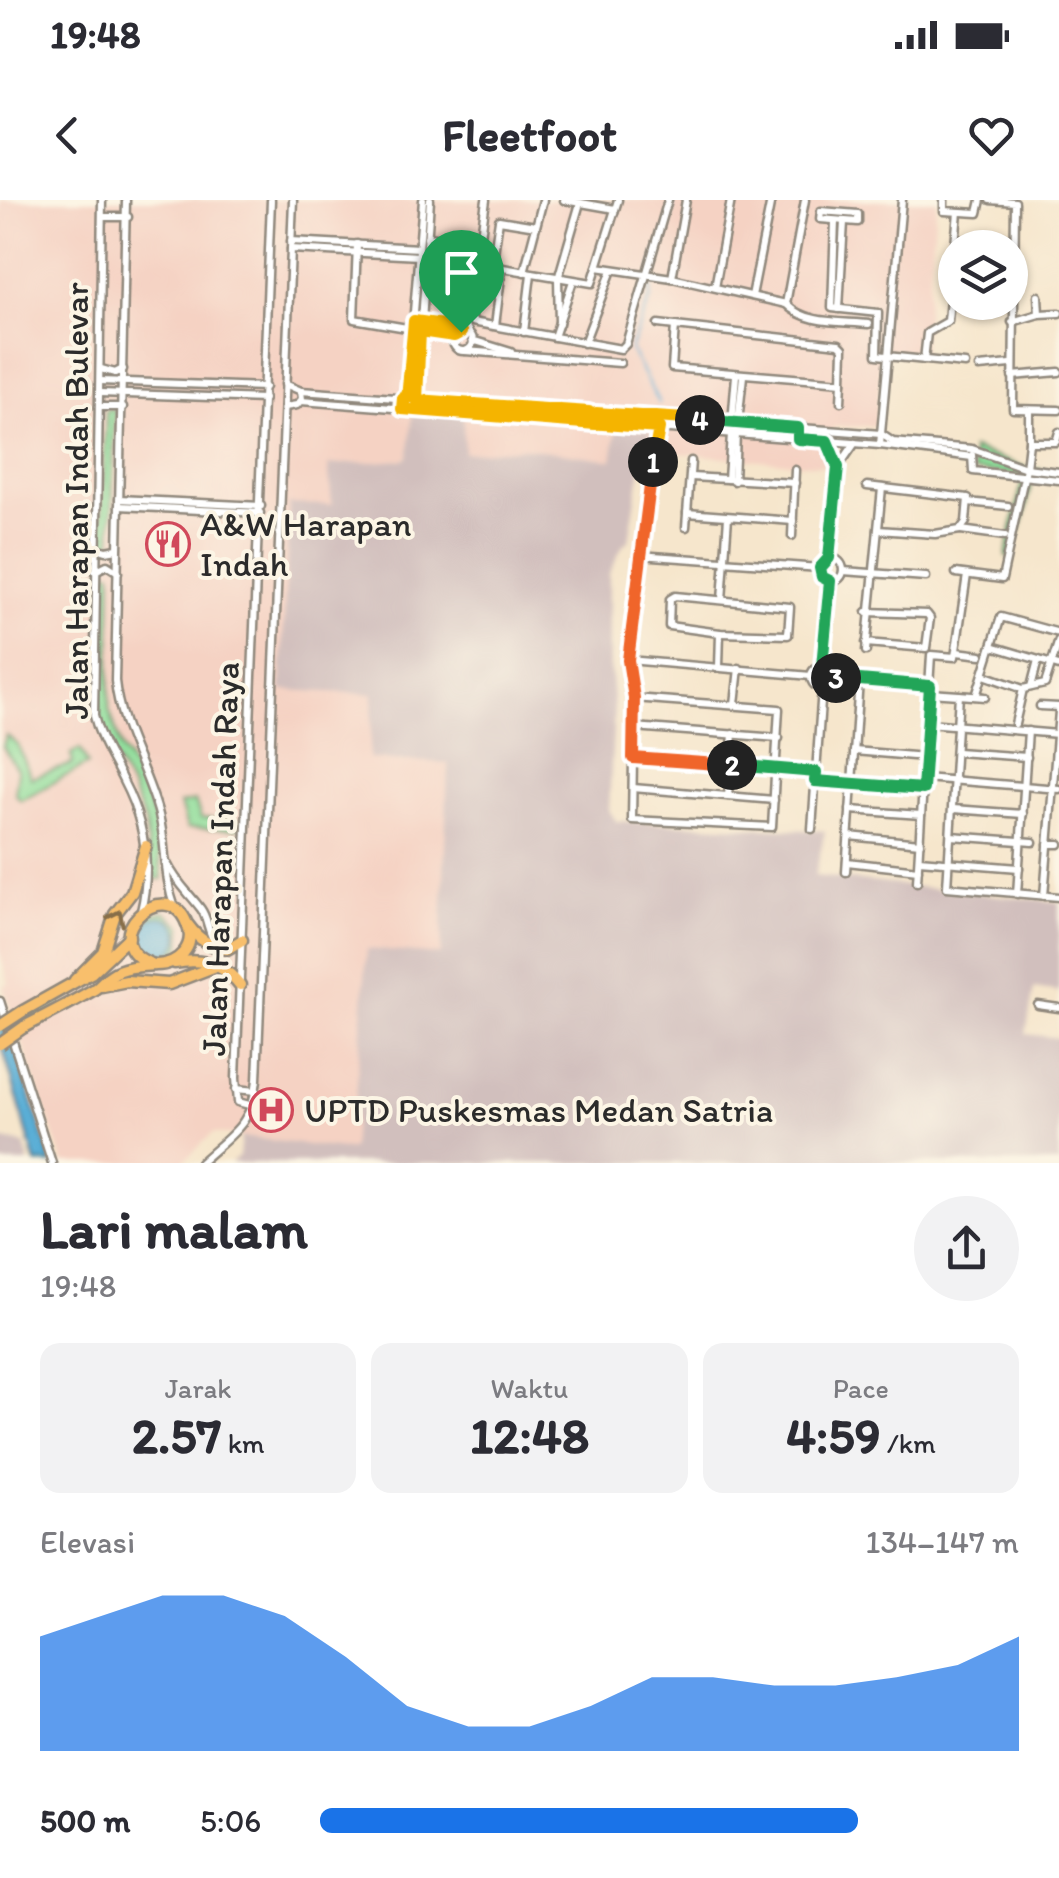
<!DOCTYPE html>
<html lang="id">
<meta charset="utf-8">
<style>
:root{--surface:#fff;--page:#f2f2f3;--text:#2b2b33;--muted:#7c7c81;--accent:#1a73e8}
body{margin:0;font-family:Itim,sans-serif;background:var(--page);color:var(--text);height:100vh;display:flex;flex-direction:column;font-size:38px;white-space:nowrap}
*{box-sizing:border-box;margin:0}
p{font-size:32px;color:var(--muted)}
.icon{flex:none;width:55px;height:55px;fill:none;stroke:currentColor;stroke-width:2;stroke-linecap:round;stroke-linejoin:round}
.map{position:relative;height:963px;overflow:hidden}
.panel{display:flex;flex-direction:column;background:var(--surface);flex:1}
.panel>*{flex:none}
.controls{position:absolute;left:938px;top:30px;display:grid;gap:20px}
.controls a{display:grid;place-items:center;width:90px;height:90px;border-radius:50%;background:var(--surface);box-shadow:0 2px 8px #0004;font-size:50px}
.pin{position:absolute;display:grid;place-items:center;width:85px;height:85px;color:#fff;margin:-102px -42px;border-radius:50% 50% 50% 0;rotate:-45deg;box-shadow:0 0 10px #0007}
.pin .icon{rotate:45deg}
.km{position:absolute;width:50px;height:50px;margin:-25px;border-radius:50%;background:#222;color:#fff;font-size:28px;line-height:50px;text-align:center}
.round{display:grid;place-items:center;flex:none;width:105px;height:105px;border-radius:52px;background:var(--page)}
.headline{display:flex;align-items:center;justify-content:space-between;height:170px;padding:0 40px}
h1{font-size:55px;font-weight:800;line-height:75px}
.stats{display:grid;grid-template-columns:repeat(3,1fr);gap:15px;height:170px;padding:10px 40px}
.stats div{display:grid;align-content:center;border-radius:20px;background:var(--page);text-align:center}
.stats b{font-size:50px;font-weight:800}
.stats small{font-size:28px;font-weight:400}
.stats p{font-size:28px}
.chart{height:280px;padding:20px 40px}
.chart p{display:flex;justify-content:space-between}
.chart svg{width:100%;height:180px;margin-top:10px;fill:var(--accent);opacity:.7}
ul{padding:0 40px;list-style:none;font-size:32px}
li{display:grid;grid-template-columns:160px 120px 1fr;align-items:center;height:75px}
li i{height:25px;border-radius:12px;background:var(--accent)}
.status{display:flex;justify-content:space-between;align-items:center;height:70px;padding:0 50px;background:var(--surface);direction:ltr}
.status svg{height:28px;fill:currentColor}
header{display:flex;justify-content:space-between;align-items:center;height:130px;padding:0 40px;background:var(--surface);font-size:45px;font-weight:800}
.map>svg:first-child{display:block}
</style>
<div class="status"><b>19:48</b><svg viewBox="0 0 49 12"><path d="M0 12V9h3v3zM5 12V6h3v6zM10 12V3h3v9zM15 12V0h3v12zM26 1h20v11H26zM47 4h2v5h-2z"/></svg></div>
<header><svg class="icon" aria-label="back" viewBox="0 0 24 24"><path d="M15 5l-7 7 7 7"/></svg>Fleetfoot<svg class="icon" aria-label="heart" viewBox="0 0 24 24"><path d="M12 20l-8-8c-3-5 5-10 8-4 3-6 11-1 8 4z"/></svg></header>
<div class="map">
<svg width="1059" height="963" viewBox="0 0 1059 963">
<rect width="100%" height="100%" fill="#fcf5e5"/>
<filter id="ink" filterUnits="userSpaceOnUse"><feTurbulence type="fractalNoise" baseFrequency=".01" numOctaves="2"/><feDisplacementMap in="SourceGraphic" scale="20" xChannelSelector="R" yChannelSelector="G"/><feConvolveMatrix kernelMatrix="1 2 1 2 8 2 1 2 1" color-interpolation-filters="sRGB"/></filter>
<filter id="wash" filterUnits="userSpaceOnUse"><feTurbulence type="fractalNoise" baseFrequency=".0048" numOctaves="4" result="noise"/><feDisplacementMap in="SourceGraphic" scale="40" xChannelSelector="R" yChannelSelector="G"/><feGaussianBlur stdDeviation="2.25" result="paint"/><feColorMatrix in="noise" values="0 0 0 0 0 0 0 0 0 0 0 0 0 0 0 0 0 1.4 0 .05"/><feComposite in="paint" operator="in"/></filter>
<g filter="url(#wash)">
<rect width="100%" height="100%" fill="#f6e6cc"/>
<!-- built -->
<polygon fill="#f5d2c3" points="0,0 937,0 922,156 882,152 875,226 833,227 830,266 644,250 651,231 617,228 612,260 526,248 463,253 413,213 408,256 402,260 329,265 332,306 373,494 448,562 441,756 359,887 352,951 213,933 182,963 64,963 3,787 9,783 0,754"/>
<!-- industrial -->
<g fill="#d1bfbd">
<polygon points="413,213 463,216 464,253 526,248 612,260 617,228 651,230 644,250 629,340 623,345 609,374 609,453 614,510 609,610 616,621 825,631 815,676 1059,702 1059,792 1034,788 1026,834 1059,838 1059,963 231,963 239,956 241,937 352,950 367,749 441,755 448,563 369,559 373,494 281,490 289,304 332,305 328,265 402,260 408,257"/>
<polygon points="0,939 24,944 29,963 0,963"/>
</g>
<!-- green -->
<g fill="#8fdd9a" stroke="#5d8462" stroke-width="2.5" fill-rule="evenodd">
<polygon points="110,209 115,210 111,347 101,347 106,210"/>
<polygon points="972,249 1026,268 1059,272 1059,280 1032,277 1025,315 1010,357 1006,356 1024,275 973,271"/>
<polygon points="101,369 112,373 109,509 121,547 143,587 156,623 162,679 151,679 145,622 129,584 110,550 99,514"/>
<polygon points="6,535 18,545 31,578 73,564 71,554 80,549 88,564 21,600 15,594 18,571 3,547"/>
<polygon points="195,601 201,618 239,620 238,629 187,628 180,604"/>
<path d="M166,712L182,726L181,747L171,757L150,758L139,748L137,728L152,713ZM154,718H165L173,749L158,754L142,740V729Z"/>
<polygon points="110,764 114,769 17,831 15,826"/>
</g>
<!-- water -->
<g fill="#5aaed6" stroke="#426c80" stroke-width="2.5">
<circle cx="160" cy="736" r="19"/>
<polygon points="0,801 52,963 36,963 0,838"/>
</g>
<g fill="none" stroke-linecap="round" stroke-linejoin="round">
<!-- stream -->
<g stroke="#5aaed6" stroke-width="2.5">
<polyline points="652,70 657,52 667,36 673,0"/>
<polyline points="650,84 651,97 630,149 659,203"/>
</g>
</g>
</g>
<g filter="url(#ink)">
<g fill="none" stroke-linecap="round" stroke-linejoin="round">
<!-- minor casing -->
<g stroke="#90887c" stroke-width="11">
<g id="minor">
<path d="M102,0L94,516C100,541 112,558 123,581C145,623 152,665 141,711"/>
<path d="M126,0L115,481C120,530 147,568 159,615C167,647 163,676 175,708"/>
<polyline points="564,0 615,9"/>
<polyline points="944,0 944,11 978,13 981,0"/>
<polyline points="990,0 1015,2 1013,209 1059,210"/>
<polygon points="821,11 858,14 858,22 820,19"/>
<polyline points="103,17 128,17"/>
<polyline points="835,21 832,108 878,113 877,155 965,164"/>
<polyline points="427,37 480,43 486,0"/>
<polyline points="291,41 419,48"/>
<polyline points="357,44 354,119 454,136"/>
<polyline points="291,49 419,56"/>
<polyline points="461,61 592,83 618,0"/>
<polyline points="472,64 472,122 621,149 626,144 668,0"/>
<polyline points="492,67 499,20 536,26"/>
<path d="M597,67L672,78L786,104C806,125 842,121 869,124"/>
<polyline points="524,72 543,0"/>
<polyline points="672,78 686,0"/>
<polyline points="715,87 731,0"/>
<polyline points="752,96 771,0"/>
<polyline points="1038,96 1039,114"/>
<polyline points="786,104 805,0"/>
<polyline points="839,109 844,22"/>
<polyline points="419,121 452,126 461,131"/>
<polyline points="1012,122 1039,114 1059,113"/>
<polyline points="559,124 558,79 580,3"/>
<polyline points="658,124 675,126"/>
<polyline points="495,126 502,69"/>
<polygon points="675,126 839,144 843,148 842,182 672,168"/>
<circle cx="463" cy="141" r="10"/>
<polyline points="524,132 531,74"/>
<polyline points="554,137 573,81"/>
<polyline points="472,140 511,152"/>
<polyline points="584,143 612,70"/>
<polyline points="465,151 620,163"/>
<polyline points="924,160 927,133 948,121 958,12"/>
<polyline points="979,167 1011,164"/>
<polyline points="101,169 115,173 123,169"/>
<polyline points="1012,176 1059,172"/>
<polyline points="100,181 265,187"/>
<polyline points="301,191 881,234 893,242 972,249 1026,268 1059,272"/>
<polyline points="100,193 264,199"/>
<polyline points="407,199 423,0"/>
<polyline points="417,199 430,0"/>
<polyline points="301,201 880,245 972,257"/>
<polyline points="841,202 842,182"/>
<polyline points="99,207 123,207"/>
<polyline points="285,207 297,205 302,199 301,191 285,184"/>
<polyline points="732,223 736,175"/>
<polyline points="738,223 743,176"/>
<polyline points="828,242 838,267 829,358"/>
<polyline points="1029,242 1029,210"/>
<polyline points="880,245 902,0"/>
<polyline points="972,255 973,271 1059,280"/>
<polyline points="839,266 855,243"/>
<polyline points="691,277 795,283"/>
<polyline points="728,279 731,234"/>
<polyline points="734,281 736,234"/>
<polyline points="867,286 968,298 966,322 960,330 935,334 878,330"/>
<polyline points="119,299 261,306"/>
<polyline points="968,302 1008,306"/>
<polyline points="119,306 260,313"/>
<polyline points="687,313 793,321"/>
<polyline points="686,327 691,261"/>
<polyline points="961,330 1005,336"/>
<polyline points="792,336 795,270"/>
<polyline points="94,347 106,351 117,349"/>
<polyline points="639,355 820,368"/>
<circle cx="831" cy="370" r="12"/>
<polyline points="95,371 107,365 118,372"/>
<polyline points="843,371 926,377"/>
<polyline points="956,373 1002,379 1026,268 1029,242 1056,242 1059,232"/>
<polygon points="675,396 790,407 788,435 720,433 669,426 670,399"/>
<polyline points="722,400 728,317"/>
<polyline points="866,443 926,448 930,418 927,414 867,412"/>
<polyline points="992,446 1059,466"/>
<polyline points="866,451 882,288"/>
<polyline points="957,452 981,455"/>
<polyline points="628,460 811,476"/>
<circle cx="822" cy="477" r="11"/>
<polyline points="823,466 831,381"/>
<polyline points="719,467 720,433"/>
<polyline points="984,475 1023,489 1045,484 1059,440"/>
<polyline points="833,478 930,486"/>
<polyline points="1031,487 1038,460"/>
<polyline points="930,493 959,495 947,687 1059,697"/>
<polyline points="977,493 1001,417 1059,433"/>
<polyline points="959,495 985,497"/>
<polyline points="634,498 779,509 772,627 632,620 634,498 628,460 639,355 659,228"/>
<polyline points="735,504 739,468"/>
<polyline points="1040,506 1059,507"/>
<polyline points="928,523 1058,534"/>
<polyline points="1015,524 1023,489"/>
<polyline points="634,527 779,538"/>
<polyline points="854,551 925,557"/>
<polyline points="957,552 1027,557"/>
<polyline points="633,558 816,572"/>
<polyline points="924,578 1059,589"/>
<polyline points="815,581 923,589"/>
<polyline points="633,588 774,600"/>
<polyline points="728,596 733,534"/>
<polyline points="953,609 1023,614"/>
<polyline points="850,610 921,615"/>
<polyline points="812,629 822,488"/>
<polyline points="849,636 920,643"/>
<polyline points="951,636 1033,642"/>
<polyline points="1048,644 1059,644"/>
<polyline points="919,660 1019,668"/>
<polyline points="847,662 918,670"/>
<path d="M167,663C176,682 189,693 201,709C209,720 207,734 217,745"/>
<polyline points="846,672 859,480"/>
<polyline points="917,682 931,455 955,457 967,375"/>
<polyline points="1017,694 1028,531"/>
<polyline points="1044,696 1059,511"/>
<polyline points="0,801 52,963"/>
<polyline points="1038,805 1059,808"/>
<polyline points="236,889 256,891"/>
<polyline points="253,906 238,902 236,878 271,0"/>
<path d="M200,963C231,934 252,926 257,880L293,0"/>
</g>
</g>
<!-- highway casing -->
<g stroke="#90887c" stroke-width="15">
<g id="highway">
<path d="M188,725C199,740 209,746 227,749L242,740"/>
<path d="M175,763C201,758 224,764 240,785"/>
<polyline points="75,780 103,752 115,714 132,692 146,646"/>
<polyline points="102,786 127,781 169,784 216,766"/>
<polyline points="23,811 91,773 129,737"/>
<path d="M24,827C47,815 71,803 93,790C100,786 104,779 111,775C124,766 141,766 156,765C178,765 197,746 187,724C166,670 89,743 154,765"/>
</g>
</g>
<!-- minor -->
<use href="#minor" stroke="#fff" stroke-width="6"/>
<!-- highway -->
<use href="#highway" stroke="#f8bf6c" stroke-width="10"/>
<!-- highway-bridge casing -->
<g stroke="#90887c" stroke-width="15" stroke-linecap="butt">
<g id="highway-bridge">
<polyline points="0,826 23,811"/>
<polyline points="0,844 24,827"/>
</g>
</g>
<!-- highway-bridge -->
<use href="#highway-bridge" stroke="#f8bf6c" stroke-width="10"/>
</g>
<!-- one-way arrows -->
<defs><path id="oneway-chevron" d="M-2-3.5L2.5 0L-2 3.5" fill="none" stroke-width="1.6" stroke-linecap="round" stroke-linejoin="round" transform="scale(2.5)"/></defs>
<use stroke="#876e48" href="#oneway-chevron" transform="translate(117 717) rotate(-64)"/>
</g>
<g fill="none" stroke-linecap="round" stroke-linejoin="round" filter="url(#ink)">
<!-- split-1 casing -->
<g stroke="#fff" stroke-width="20">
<polyline id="split-1" points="461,132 454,136 420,131 417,200 589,212 589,223 659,228 653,262"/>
</g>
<!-- split-2 casing -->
<g stroke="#fff" stroke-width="20">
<polyline id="split-2" points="653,262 628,460 634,498 633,558 732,565"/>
</g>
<!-- split-3 casing -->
<g stroke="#fff" stroke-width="20">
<polyline id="split-3" points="732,565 816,572 815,581 923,589 930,486 836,478"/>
</g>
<!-- split-4 casing -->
<g stroke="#fff" stroke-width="20">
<polyline id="split-4" points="700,220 798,228 798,239 827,241 838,267 829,358 820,368 822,377 830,381 822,466 829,468 836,478"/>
</g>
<!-- split-5 casing -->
<g stroke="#fff" stroke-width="20">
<polyline id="split-5" points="461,132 452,126 414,121 407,199 403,198 402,209 596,224 596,213 700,220"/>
</g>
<!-- split-1 -->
<use href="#split-1" stroke="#f5b400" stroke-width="12"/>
<!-- split-2 -->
<use href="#split-2" stroke="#f0652b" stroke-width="12"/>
<!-- split-3 -->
<use href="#split-3" stroke="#22a559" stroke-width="12"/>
<!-- split-4 -->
<use href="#split-4" stroke="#22a559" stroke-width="12"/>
<!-- split-5 -->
<use href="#split-5" stroke="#f5b400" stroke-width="12"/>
</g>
<!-- icons -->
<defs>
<g id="restaurant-ring" transform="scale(2.25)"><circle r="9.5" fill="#fcf5e5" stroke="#d1495b" stroke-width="1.5"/><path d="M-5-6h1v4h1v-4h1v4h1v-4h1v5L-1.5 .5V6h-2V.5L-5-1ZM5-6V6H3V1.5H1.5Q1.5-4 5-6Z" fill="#d1495b"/></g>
<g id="hospital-ring" transform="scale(2.25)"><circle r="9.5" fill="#fcf5e5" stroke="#d1495b" stroke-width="1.5"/><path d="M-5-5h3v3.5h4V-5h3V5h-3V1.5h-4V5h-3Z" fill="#d1495b"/></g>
</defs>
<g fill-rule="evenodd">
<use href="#restaurant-ring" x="168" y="344"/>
<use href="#hospital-ring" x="271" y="910"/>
</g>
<g text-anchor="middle" stroke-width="8" stroke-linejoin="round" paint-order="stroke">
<!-- street labels -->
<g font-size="35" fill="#2b2b2b" stroke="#fcf5e5">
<text transform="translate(76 301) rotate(-90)" y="12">Jalan Harapan Indah Bulevar</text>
<text transform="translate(220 659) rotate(-88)" y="12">Jalan Harapan Indah Raya</text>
</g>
<!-- poi labels -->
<g font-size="35" fill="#2b2b2b" stroke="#fcf5e5" text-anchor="start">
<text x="200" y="336">A&amp;W Harapan<tspan x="200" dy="40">Indah</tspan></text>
<text x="304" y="922">UPTD Puskesmas Medan Satria</text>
</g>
</g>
</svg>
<div class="controls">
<a><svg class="icon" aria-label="layers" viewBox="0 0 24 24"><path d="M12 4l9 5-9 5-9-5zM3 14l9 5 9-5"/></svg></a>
</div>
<div class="pin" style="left:461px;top:132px;background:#1e9e55"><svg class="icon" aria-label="arrive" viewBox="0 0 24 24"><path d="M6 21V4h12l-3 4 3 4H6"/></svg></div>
<b class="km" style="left:653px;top:262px">1</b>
<b class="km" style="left:732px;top:565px">2</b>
<b class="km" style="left:836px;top:478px">3</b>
<b class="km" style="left:700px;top:220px">4</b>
</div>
<section class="panel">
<div class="headline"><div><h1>Lari malam</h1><p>19:48</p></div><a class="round"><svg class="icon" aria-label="share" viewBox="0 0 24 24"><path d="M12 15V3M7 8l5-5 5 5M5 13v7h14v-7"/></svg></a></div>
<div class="stats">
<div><p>Jarak</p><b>2.57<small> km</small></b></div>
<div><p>Waktu</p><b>12:48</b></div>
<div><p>Pace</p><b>4:59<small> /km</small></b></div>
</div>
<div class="chart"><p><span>Elevasi</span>134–147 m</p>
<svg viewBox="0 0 160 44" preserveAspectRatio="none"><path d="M0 44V16L10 11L20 6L30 6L40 11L50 21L60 33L70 38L80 38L90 33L100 26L110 26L120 28L130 28L140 26L150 23L160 16V44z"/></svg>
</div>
<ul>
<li><b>500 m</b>5:06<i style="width:77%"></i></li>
</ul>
</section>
